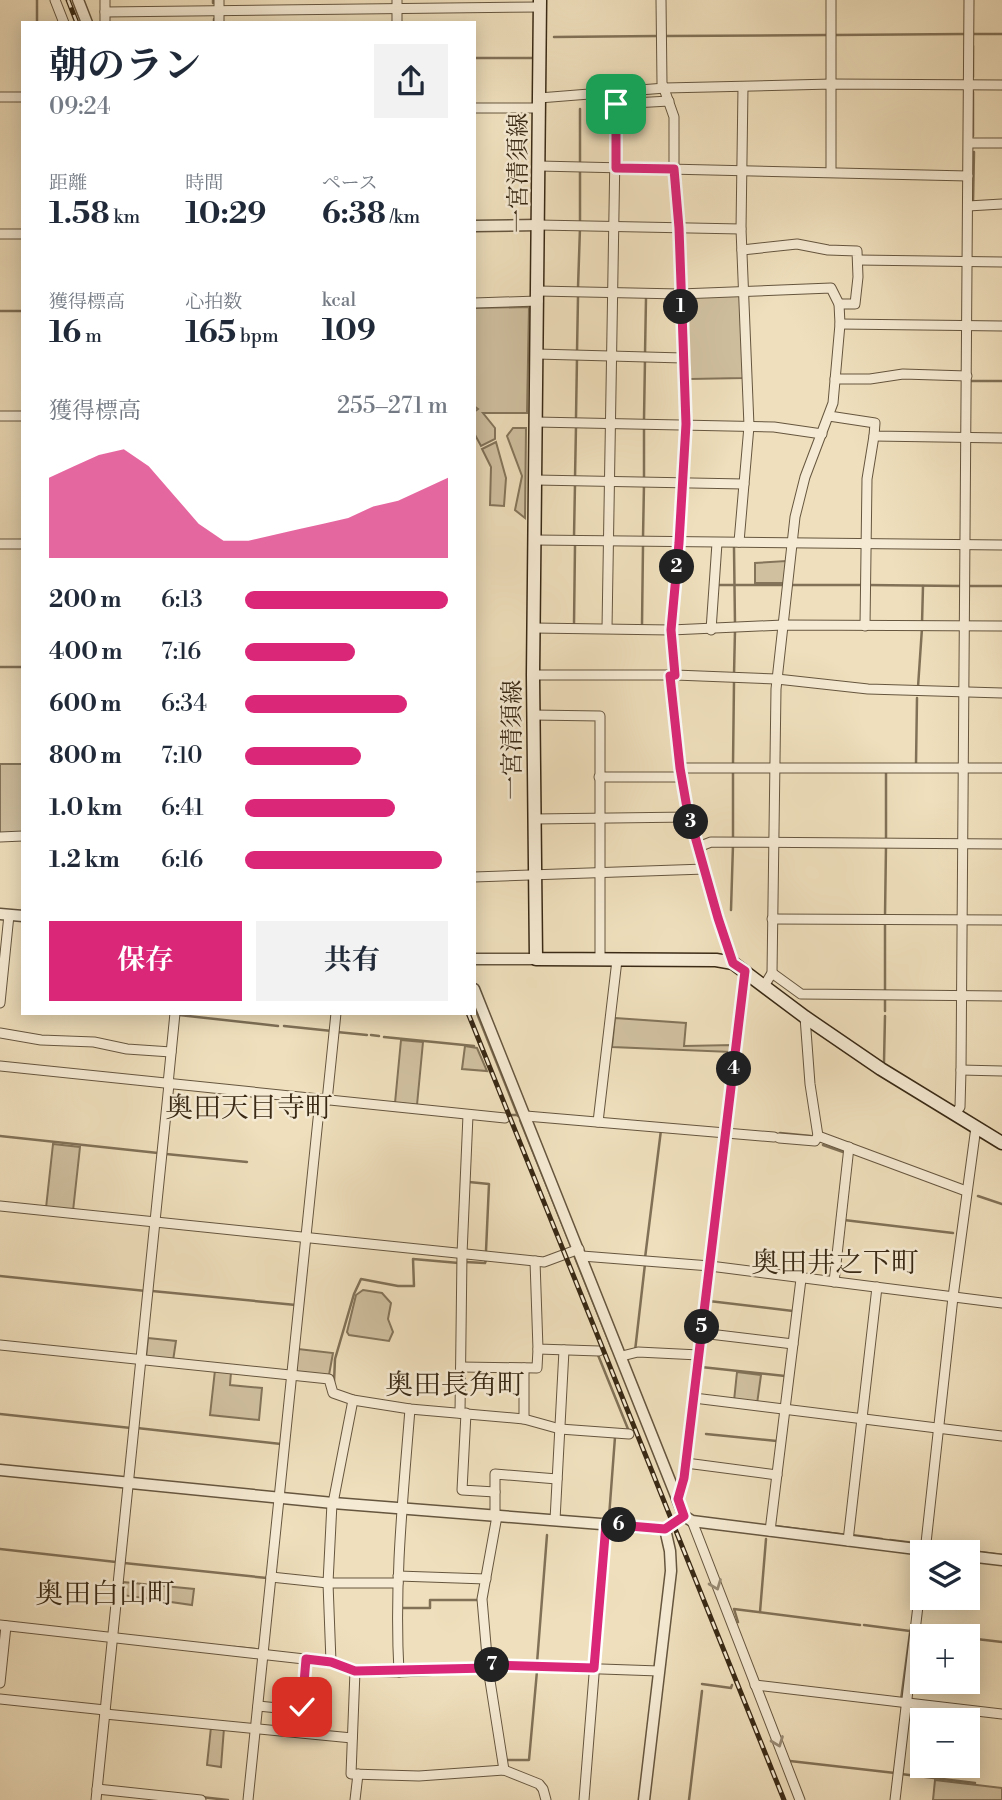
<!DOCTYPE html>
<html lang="ja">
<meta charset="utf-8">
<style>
:root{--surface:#fff;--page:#f2f2f3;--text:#1f2937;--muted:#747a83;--accent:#db2777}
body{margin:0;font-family:"Libre Bodoni","Noto Serif JP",serif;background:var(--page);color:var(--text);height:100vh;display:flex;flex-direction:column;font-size:26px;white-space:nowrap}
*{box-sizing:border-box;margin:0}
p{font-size:23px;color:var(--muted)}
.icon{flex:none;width:38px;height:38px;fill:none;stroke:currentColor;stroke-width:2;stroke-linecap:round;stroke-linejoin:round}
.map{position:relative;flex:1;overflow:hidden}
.panel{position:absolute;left:21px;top:21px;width:455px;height:994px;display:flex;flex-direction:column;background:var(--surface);border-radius:0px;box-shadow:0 4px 18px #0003}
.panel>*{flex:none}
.fabs{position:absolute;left:910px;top:1540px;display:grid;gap:14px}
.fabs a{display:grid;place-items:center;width:70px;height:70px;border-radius:0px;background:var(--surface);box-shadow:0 4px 18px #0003;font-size:35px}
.pin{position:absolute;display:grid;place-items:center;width:60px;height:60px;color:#fff;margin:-30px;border-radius:14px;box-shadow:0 4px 10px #0006}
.km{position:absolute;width:35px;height:35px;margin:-18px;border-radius:50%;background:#222;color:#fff;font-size:19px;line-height:35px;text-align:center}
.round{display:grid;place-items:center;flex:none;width:74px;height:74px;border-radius:0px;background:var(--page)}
.headline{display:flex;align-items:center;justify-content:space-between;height:119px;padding:0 28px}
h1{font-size:38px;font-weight:700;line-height:52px}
.figures{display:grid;grid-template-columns:repeat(3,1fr);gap:10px;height:119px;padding:7px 28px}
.figures div{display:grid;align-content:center}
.figures b{font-size:30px;font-weight:700}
.figures small{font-size:19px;font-weight:400}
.figures p{font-size:19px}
.chart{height:196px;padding:14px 28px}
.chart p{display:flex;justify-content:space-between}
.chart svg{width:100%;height:126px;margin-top:7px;fill:var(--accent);opacity:.7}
.action{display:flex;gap:14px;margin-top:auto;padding:14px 28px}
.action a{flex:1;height:80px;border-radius:0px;background:var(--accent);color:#fff;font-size:28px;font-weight:700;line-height:80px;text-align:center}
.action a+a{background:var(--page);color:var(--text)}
ul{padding:0 28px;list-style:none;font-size:23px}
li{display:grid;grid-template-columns:112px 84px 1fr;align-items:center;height:52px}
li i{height:18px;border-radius:9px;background:var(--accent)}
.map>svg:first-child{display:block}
</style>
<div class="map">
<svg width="1002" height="1800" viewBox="0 0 1002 1800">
<rect width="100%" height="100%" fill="#efdfbc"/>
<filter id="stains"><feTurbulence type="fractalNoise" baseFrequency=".00286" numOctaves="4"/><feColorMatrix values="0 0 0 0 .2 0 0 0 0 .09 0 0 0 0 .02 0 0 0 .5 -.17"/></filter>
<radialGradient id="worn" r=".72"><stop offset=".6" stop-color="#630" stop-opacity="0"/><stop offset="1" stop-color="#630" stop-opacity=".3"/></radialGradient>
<!-- green -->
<g fill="#d0c0a0" stroke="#84745a" stroke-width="2">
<polygon points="740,294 744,378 690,379 687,297"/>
<polygon points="529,307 527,413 483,413 495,428 495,439 481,446 474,433 474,412 478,409 474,406 474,308"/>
<polygon points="513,428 526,428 525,518 515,510 522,476 507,436"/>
<polygon points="496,442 506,478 504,506 490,505 491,467 482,449"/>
<polygon points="786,561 785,583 755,583 755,563"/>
<polygon points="0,764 23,764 23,834 0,835"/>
<polygon points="615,1018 686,1023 684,1046 733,1045 731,1052 612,1047"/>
<polygon points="401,1040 423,1042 417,1105 395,1103"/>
<polygon points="465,1046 477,1048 487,1071 462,1069"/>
<polygon points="53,1144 80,1147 73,1211 46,1208"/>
<polygon points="363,1290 382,1293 391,1303 388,1319 393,1332 389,1341 349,1335 347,1332 356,1295"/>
<polygon points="148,1338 176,1341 173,1361 146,1358"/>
<polygon points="298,1349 333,1353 329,1375 296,1374"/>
<polygon points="215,1370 231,1372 230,1385 262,1388 259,1420 210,1415"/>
<polygon points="737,1372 761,1375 757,1404 734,1401"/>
<polygon points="123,1582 194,1589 192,1605 122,1595"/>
<polygon points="211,1727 224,1728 221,1767 207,1765"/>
<polygon points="935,1780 1002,1788 1002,1800 933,1800"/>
</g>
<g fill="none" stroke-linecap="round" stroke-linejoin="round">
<!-- stream -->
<g stroke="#817157" stroke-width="2.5">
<polyline points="37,0 37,23"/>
<polyline points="213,0 213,3"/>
<polyline points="214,19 214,23"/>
<polyline points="973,34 1002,34"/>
<polyline points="835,35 965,34"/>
<polyline points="666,36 827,35"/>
<polyline points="554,37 657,36"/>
<polyline points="973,46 973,77"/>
<polyline points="474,58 533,58"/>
<polyline points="973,136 973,92"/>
<polyline points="580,163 580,109"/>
<polyline points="973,203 974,152"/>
<polyline points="580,222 580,171"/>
<polyline points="578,288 580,228"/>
<polyline points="0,311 23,311"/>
<polyline points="577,352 578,297"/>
<polyline points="645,354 646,298"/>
<polyline points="971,381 1002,381"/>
<polyline points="576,417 577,358"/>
<polyline points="644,419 645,359"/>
<polyline points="575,478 576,426"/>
<polyline points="644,479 644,428"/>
<polyline points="574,537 575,484"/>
<polyline points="643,538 644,484"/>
<polyline points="734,548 735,625"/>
<polyline points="719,585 784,585"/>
<polyline points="792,585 862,585"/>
<polyline points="867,585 960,586"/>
<polyline points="968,586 1002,586"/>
<polyline points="574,624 575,545"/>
<polyline points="922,624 923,586"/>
<polyline points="642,625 643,546"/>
<polyline points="0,667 23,667"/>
<polyline points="734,675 735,630"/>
<polyline points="918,687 922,628"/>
<polyline points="733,764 734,682"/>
<polyline points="916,764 917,698"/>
<polyline points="733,839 733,769"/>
<polyline points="886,840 886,770"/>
<polyline points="731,910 733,845"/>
<polyline points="885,916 886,846"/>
<polyline points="885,992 885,922"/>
<polyline points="474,1006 518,1116"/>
<polyline points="885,1011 885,998"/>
<polyline points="179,1015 278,1026"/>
<polyline points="284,1026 332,1031"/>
<polyline points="337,1032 367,1035"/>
<polyline points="371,1035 379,1036"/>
<polyline points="384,1037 474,1046"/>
<polyline points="884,1062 885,1016"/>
<polyline points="505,1115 518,1115"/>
<polyline points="520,1120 572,1248"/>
<polyline points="780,1133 811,1136"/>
<polyline points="0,1136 158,1153"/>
<polyline points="823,1145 846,1153"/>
<polyline points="166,1154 247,1162"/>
<polyline points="469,1182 489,1184 486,1251"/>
<polyline points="978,1196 1002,1204"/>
<polyline points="844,1220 953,1233"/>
<polyline points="574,1255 612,1349"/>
<polyline points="645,1258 661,1130"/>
<polyline points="465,1262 485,1263 486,1260"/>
<polyline points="0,1276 146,1291"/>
<polyline points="152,1291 296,1305"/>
<polyline points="709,1301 793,1311"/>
<polyline points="635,1351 645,1264"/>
<polyline points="598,1355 628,1429"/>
<polyline points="701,1367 785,1376"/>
<polyline points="334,1382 335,1359 354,1294 361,1279 398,1286 414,1286 413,1259 459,1263"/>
<polyline points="0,1414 131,1428"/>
<polyline points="137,1428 281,1444"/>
<polyline points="706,1434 777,1441"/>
<polyline points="609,1517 615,1437"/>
<polyline points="774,1526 847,1535"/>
<polyline points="852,1535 882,1539"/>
<polyline points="890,1540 922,1544"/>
<polyline points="931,1545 960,1549"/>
<polyline points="0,1549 116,1562"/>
<polyline points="972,1551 1002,1555"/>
<polyline points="124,1563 267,1578"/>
<polyline points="400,1608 430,1608 430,1600 478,1600"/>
<polyline points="760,1612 766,1539"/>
<polyline points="738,1622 734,1609 860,1625"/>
<polyline points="864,1625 910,1631"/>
<polyline points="921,1632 956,1636"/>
<polyline points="0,1635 1,1630"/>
<polyline points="968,1638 1002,1642"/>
<polyline points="234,1647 255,1649"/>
<polyline points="537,1663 547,1535"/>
<polyline points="702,1684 731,1688 732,1685"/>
<polyline points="901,1700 910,1633"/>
<polyline points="506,1760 529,1760 537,1671 587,1673"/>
<polyline points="790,1761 895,1773"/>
<polyline points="901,1774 975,1783"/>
<polyline points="201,1797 228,1800"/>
<polyline points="689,1800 702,1691"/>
</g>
<!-- minor casing -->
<g stroke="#66563f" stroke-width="11">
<g id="minor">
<polyline points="55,0 64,23"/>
<polyline points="219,0 219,23"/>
<polyline points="397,0 397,23"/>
<polyline points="661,0 662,83 674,117 674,169 679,228 686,424 679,543 671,630 675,675"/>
<polyline points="105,12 540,7"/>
<polyline points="105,23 105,0"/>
<polyline points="0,97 23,97"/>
<polyline points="539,98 665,88 832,84 1002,85"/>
<polyline points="616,104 669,101"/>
<polyline points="474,108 539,108"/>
<polyline points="969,143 1002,143"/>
<polyline points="539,166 968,176"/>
<polyline points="831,172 831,0"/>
<polyline points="968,206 1002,204"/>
<polyline points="539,225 741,229"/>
<polyline points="0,234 23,234"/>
<polyline points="742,250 797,244 828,250 857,251 858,277 855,304 839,304"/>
<polyline points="858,260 1002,262"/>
<polyline points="538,291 680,294 831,288 839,304 840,324 833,403 805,477 795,517 776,689 772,973 764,986"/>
<polyline points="474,303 538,301"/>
<polyline points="840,324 1002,326"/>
<polyline points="537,354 683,358"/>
<polyline points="835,379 870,379 903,374 967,376"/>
<polyline points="0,416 23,416"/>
<polyline points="829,416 875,423 874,436 1002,438"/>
<polyline points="536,422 774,427 822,434"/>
<polyline points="536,480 744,484"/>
<polyline points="535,540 1002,545"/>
<polyline points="739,542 749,426 741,229 743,87"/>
<polyline points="0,544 23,544"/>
<polyline points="865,626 867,479 874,436"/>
<polyline points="534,628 671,630 783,625 1002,626"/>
<polyline points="607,628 616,92"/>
<polyline points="711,630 717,543"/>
<polyline points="533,675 675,675 777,679 868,689 1002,693"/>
<polyline points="670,676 682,785 718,918 733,963"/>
<polyline points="533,715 600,716 600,960"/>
<polyline points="680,768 1002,768"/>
<polyline points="599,777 681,777"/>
<polyline points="534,819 690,817"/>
<polyline points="0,837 23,836"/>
<polyline points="698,847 711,842 1002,844"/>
<polyline points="474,877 705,869"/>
<polyline points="772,919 1002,920"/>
<polyline points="772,973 801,994 1002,996"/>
<polyline points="0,1003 9,915"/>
<polyline points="805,1017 810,1084 818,1136"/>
<polyline points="0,1033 41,1040 94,1042 127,1049 171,1052"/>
<polyline points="0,1066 505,1118"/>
<polyline points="961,1070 1002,1071"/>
<polyline points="168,1084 175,1013"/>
<polyline points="327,1101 336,1013"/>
<polyline points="955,1114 960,1107 961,1070 969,0"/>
<polyline points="526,1116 774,1137"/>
<polyline points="598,1122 617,960"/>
<polyline points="779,1138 815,1141 818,1136 966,1191"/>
<polyline points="0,1206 544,1262 579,1249"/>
<polyline points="582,1256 710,1266 1002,1303"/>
<polyline points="535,1261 538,1349 599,1351"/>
<polyline points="834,1282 849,1147"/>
<polyline points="701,1333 793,1344"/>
<polyline points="0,1345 329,1379 333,1393 353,1400 410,1409 524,1419 560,1429 629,1434"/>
<polyline points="622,1356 638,1352 699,1355"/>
<polyline points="461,1367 537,1368 538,1349"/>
<polyline points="524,1368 524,1419"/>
<polyline points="694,1398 1002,1436"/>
<polyline points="460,1413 462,1254 468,1115"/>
<polyline points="466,1413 462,1490 495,1492"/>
<polyline points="686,1463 777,1475"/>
<polyline points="678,1499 684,1478 745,971"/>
<polyline points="333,1503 353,1400"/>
<polyline points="495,1515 495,1474 557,1479"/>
<polyline points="497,1516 482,1599 488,1668 504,1770"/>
<polyline points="555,1520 564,1350"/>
<polyline points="692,1521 800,1800"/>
<polyline points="665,1529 684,1516"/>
<polyline points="770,1531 801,1279"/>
<polyline points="848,1541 877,1287"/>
<polyline points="925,1552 953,1297 976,1127"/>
<polyline points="398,1576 486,1579"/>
<polyline points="271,1577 328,1583 398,1583"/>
<polyline points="0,1625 331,1662 355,1671 399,1672 488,1668"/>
<polyline points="331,1662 328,1583 332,1503"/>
<polyline points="488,1665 659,1671"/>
<polyline points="355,1671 351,1774 419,1776 504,1770 539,1784 543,1789 546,1800"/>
<path d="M399,1672C394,1582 403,1498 410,1409"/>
<polyline points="0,1683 6,1626"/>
<polyline points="755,1685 1002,1714"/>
<polyline points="0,1699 105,1710"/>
<polyline points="258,1706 298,1710 302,1707 306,1659"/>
<polyline points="105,1714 352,1738"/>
<polyline points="97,1789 201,1800"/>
<polyline points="96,1800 169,1084"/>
<polyline points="248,1800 320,1100"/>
<polyline points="355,1800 358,1774"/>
<polyline points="584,1800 606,1524"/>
<polyline points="895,1800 922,1572"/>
</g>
</g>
<!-- tertiary casing -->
<g stroke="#66563f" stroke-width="13">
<g id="tertiary">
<polyline points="78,0 87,23"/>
<polyline points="474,226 539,225"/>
<polyline points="0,914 23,916"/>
<polyline points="474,959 536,959"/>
<polyline points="474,989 684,1516 692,1521 940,1552"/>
<polyline points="0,1470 333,1503 665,1529 670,1551 671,1571 644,1800"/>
<polyline points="968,1556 1002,1560"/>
</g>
</g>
<!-- secondary casing -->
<g stroke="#392915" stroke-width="15">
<polyline id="secondary" points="540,0 533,675 536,959 716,960 733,963 805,1017 881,1069 1002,1143"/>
</g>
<!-- minor -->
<use href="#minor" stroke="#f5ead3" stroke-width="9"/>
<!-- tertiary -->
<use href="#tertiary" stroke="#f5ead3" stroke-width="10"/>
<!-- secondary -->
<use href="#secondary" stroke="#f5ead3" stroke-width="12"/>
<!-- rail casing -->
<g stroke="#392915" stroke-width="5">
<g id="rail">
<polyline points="68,0 77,23"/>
<polyline points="468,1013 784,1800"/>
</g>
</g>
<!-- rail -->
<use href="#rail" stroke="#f5ead3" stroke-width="2.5" stroke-dasharray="8" stroke-linecap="butt"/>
</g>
<!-- one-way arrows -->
<defs><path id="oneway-chevron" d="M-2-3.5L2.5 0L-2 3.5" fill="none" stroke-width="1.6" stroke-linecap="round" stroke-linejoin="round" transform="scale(1.75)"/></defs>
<g stroke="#978a74">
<use href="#oneway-chevron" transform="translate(716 1585) rotate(69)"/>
<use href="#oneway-chevron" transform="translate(778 1742) rotate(69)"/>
</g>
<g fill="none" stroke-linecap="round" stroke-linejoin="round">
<!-- route casing -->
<g stroke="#fff" stroke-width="14">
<polyline id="route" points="302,1707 306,1659 331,1662 355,1671 488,1668 488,1665 594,1668 606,1524 665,1529 684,1516 678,1499 684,1478 745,971 733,963 718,918 687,808 680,768 670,676 675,675 671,630 679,543 686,424 679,228 674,169 616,168 616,104"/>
</g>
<!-- route -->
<use href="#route" stroke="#db2777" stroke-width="9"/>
</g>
<g text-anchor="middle" stroke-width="5" stroke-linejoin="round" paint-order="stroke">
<!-- street labels -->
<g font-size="24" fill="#392915" stroke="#f5ead3">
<text transform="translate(518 173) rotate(-90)" y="8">一宮清須線</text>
<text transform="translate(512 740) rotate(-90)" y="8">一宮清須線</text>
</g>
<!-- quarter labels -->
<g font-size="28" fill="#392915" stroke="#f5ead3">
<text x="249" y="1117">奥田天目寺町</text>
<text x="835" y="1272">奥田井之下町</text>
<text x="455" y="1394">奥田長角町</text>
<text x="105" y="1603">奥田白山町</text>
</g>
</g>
<rect width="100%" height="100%" filter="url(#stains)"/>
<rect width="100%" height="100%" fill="url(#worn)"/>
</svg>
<div class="fabs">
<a><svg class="icon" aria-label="layers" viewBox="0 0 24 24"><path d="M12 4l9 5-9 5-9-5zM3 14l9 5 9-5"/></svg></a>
<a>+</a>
<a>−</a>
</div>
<div class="pin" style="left:616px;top:104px;background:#1e9e55"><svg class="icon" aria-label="arrive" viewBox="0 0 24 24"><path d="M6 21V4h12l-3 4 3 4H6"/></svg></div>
<div class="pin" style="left:302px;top:1707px;background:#d93025"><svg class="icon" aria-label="check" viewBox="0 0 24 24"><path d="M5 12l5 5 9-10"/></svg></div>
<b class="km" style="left:681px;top:307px">1</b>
<b class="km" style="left:677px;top:567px">2</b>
<b class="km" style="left:691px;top:822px">3</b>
<b class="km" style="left:734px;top:1069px">4</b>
<b class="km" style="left:702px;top:1327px">5</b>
<b class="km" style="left:619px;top:1525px">6</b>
<b class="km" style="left:492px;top:1665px">7</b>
<section class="panel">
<div class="headline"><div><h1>朝のラン</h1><p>09:24</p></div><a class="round"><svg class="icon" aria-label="share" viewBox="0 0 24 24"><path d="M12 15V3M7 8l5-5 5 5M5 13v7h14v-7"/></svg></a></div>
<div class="figures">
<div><p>距離</p><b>1.58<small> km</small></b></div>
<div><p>時間</p><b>10:29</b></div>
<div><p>ペース</p><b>6:38<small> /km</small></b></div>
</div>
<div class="figures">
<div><p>獲得標高</p><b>16<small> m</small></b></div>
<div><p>心拍数</p><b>165<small> bpm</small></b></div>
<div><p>kcal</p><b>109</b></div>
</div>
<div class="chart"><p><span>獲得標高</span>255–271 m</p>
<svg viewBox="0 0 160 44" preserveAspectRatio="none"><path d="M0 44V16L10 12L20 8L30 6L40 12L50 22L60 32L70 38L80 38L90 36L100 34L110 32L120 30L130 26L140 24L150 20L160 16V44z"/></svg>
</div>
<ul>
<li><b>200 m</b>6:13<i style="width:100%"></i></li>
<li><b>400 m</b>7:16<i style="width:54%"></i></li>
<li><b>600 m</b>6:34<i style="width:80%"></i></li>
<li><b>800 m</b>7:10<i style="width:57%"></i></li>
<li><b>1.0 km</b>6:41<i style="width:74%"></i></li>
<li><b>1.2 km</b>6:16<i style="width:97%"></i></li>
</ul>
<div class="action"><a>保存</a><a>共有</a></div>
</section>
</div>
